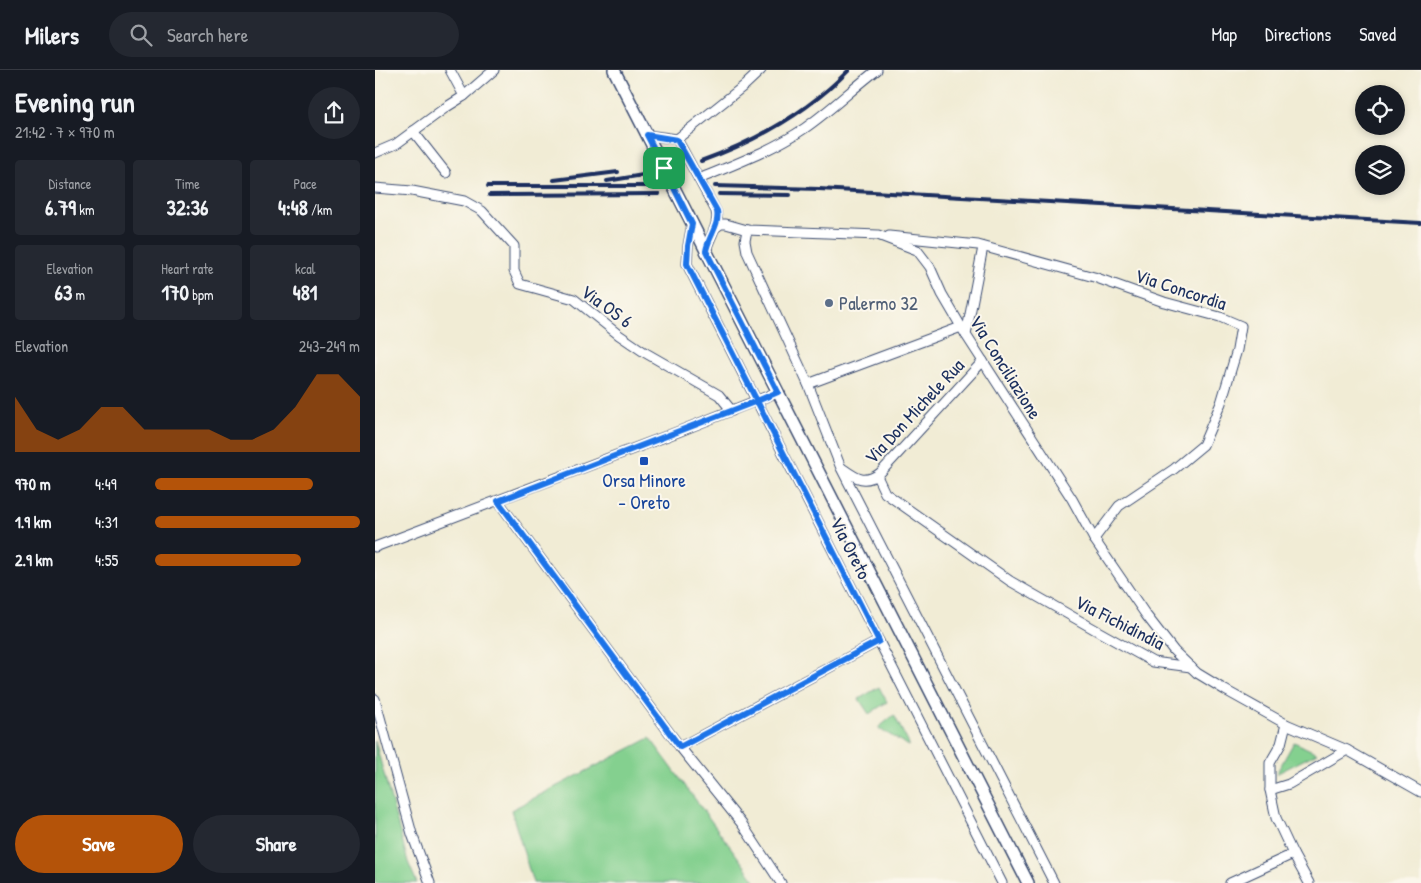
<!DOCTYPE html>
<meta charset="utf-8">
<style>
:root{--surface:#171b24;--page:#242831;--text:#f1f3f6;--muted:#9ea1a6;--line:#363941;--accent:#b45309}
body{margin:0;font-family:"Patrick Hand",sans-serif;background:var(--page);color:var(--text);height:100vh;display:flex;flex-direction:column;font-size:19px;white-space:nowrap}
*{box-sizing:border-box;margin:0}
p{font-size:16px;color:var(--muted)}
.icon{flex:none;width:28px;height:28px;fill:none;stroke:currentColor;stroke-width:2;stroke-linecap:round;stroke-linejoin:round}
.map{position:relative;flex:1;overflow:hidden}
.details{display:flex;flex-direction:column;background:var(--surface);width:375px}
.details>*{flex:none}
.fabs{position:absolute;left:980px;top:15px;display:grid;gap:10px}
.fabs a{display:grid;place-items:center;width:50px;height:50px;border-radius:50%;background:var(--surface);box-shadow:0 2px 8px #0003;font-size:25px}
.pin{position:absolute;display:grid;place-items:center;width:42px;height:42px;color:#fff;margin:-21px;border-radius:10px;box-shadow:0 2px 8px #0006}
.round{display:grid;place-items:center;flex:none;width:52px;height:52px;border-radius:26px;background:var(--page)}
.summary{display:flex;align-items:center;justify-content:space-between;height:85px;padding:0 15px}
h1{font-size:28px;font-weight:800;line-height:38px}
.metrics{display:grid;grid-template-columns:repeat(3,1fr);gap:8px;height:85px;padding:5px 15px}
.metrics div{display:grid;align-content:center;border-radius:5px;background:var(--page);text-align:center}
.metrics b{font-size:21px;font-weight:800}
.metrics small{font-size:14px;font-weight:400}
.metrics p{font-size:14px}
.chart{height:140px;padding:10px 15px}
.chart p{display:flex;justify-content:space-between}
.chart svg{width:100%;height:90px;margin-top:5px;fill:var(--accent);opacity:.7}
.primary-button{display:flex;gap:10px;margin-top:auto;padding:10px 15px}
.primary-button a{flex:1;height:58px;border-radius:30px;background:var(--accent);color:#fff;font-size:20px;font-weight:800;line-height:58px;text-align:center}
.primary-button a+a{background:var(--page);color:var(--text)}
ul{padding:0 15px;list-style:none;font-size:16px}
li{display:grid;grid-template-columns:80px 60px 1fr;align-items:center;height:38px}
li i{height:12px;border-radius:6px;background:var(--accent)}
header{display:flex;align-items:center;gap:30px;box-sizing:border-box;height:70px;padding:0 25px;background:var(--surface);border-bottom:1px solid var(--line)}
header strong{font-size:24px}
nav{display:flex;gap:28px;margin-inline-start:auto;font-size:18px}
.search{width:350px;height:45px;background:var(--page);display:flex;align-items:center;gap:12px;box-sizing:border-box;padding:0 18px;border-radius:28px;color:var(--muted);font-size:19px}
main{display:flex;flex:1;min-height:0}
.map>svg:first-child{display:block}
</style>
<header>
<strong>Milers</strong>
<div class="search"><svg class="icon" aria-label="search" viewBox="0 0 24 24"><circle cx="10" cy="10" r="6"/><path d="M15 15l6 6"/></svg>Search here</div>
<nav><a>Map</a><a>Directions</a><a>Saved</a></nav>
</header>
<main>
<section class="details">
<div class="summary"><div><h1>Evening run</h1><p>21:42 · 7 × 970 m</p></div><a class="round"><svg class="icon" aria-label="share" viewBox="0 0 24 24"><path d="M12 15V3M7 8l5-5 5 5M5 13v7h14v-7"/></svg></a></div>
<div class="metrics">
<div><p>Distance</p><b>6.79<small> km</small></b></div>
<div><p>Time</p><b>32:36</b></div>
<div><p>Pace</p><b>4:48<small> /km</small></b></div>
</div>
<div class="metrics">
<div><p>Elevation</p><b>63<small> m</small></b></div>
<div><p>Heart rate</p><b>170<small> bpm</small></b></div>
<div><p>kcal</p><b>481</b></div>
</div>
<div class="chart"><p><span>Elevation</span>243–249 m</p>
<svg viewBox="0 0 160 44" preserveAspectRatio="none"><path d="M0 44V17L10 33L20 38L30 33L40 22L50 22L60 33L70 33L80 33L90 33L100 38L110 38L120 33L130 22L140 6L150 6L160 17V44z"/></svg>
</div>
<ul>
<li><b>970 m</b>4:49<i style="width:77%"></i></li>
<li><b>1.9 km</b>4:31<i style="width:100%"></i></li>
<li><b>2.9 km</b>4:55<i style="width:71%"></i></li>
</ul>
<div class="primary-button"><a>Save</a><a>Share</a></div>
</section>
<div class="map">
<svg width="1046" height="813" viewBox="0 0 1046 813">
<rect width="100%" height="100%" fill="#fbf7ec"/>
<filter id="ink" filterUnits="userSpaceOnUse"><feTurbulence type="fractalNoise" baseFrequency=".02" numOctaves="2"/><feDisplacementMap in="SourceGraphic" scale="10" xChannelSelector="R" yChannelSelector="G"/><feConvolveMatrix kernelMatrix="1 2 1 2 8 2 1 2 1" color-interpolation-filters="sRGB"/></filter>
<filter id="wash" filterUnits="userSpaceOnUse"><feTurbulence type="fractalNoise" baseFrequency=".0096" numOctaves="4" result="noise"/><feDisplacementMap in="SourceGraphic" scale="20" xChannelSelector="R" yChannelSelector="G"/><feGaussianBlur stdDeviation="1.12" result="paint"/><feColorMatrix in="noise" values="0 0 0 0 0 0 0 0 0 0 0 0 0 0 0 0 0 1.4 0 .05"/><feComposite in="paint" operator="in"/></filter>
<g filter="url(#wash)">
<rect width="100%" height="100%" fill="#f1ecd5"/>
<!-- green -->
<g fill="#84d08f" stroke="#508076">
<polygon points="504,617 512,632 494,644 484,629"/>
<polygon points="519,645 534,674 534,676 503,658"/>
<polygon points="275,668 382,813 158,813 136,740"/>
<polygon points="0,671 33,792 42,813 0,813"/>
<polygon points="919,672 942,683 901,704"/>
</g>
</g>
<g filter="url(#ink)">
<g fill="none" stroke-linecap="round" stroke-linejoin="round">
<!-- minor casing -->
<g stroke="#3b4b70" stroke-width="11">
<g id="minor">
<polyline points="75,0 89,26"/>
<polyline points="38,61 71,103"/>
<path d="M272,65L302,69L341,141C345,155 334,167 331,181"/>
<polyline points="302,69 370,15 386,0"/>
<polyline points="0,83 21,74 70,38 89,26 119,0"/>
<path d="M324,109C360,94 398,80 430,58C456,40 477,19 502,0"/>
<polyline points="0,118 37,121 89,131 107,141 139,176 139,201 145,214 199,229 244,265 269,282 344,325 357,341"/>
<polyline points="317,154 313,176 312,194 627,813"/>
<polyline points="340,158 346,154 351,154 372,160 503,165 542,180 555,197 567,224 591,265 697,429 719,469 771,545 799,581 822,603 850,620 911,654 972,680 1046,722"/>
<polyline points="372,160 370,171 372,182 433,314 466,398 679,813"/>
<polyline points="514,166 603,175 719,207 789,232 845,247 866,256 862,280 846,333 828,375 799,399 744,436 719,469"/>
<polyline points="591,265 608,177"/>
<polyline points="433,314 586,257"/>
<path d="M467,398C481,408 489,415 505,403L608,291"/>
<polyline points="502,406 510,423 635,511 726,563 778,592 816,597"/>
<polyline points="123,431 305,677 367,754 406,813"/>
<polyline points="0,477 305,361 403,322"/>
<polyline points="0,629 37,764 55,813"/>
<polyline points="911,654 906,674 895,693 895,720 901,748 918,784 934,813"/>
<polyline points="305,677 504,571"/>
<polyline points="895,720 914,714 972,680"/>
<polyline points="855,813 918,784"/>
</g>
</g>
<!-- tertiary casing -->
<g stroke="#3b4b70" stroke-width="14">
<polyline id="tertiary" points="239,0 653,813"/>
</g>
<!-- minor -->
<use href="#minor" stroke="#fff" stroke-width="9"/>
<!-- tertiary -->
<use href="#tertiary" stroke="#fff" stroke-width="11"/>
<!-- rail -->
<g stroke="#1b2f5e" stroke-width="4">
<path d="M326,91C382,71 432,43 474,0"/>
<polyline points="179,110 243,102"/>
<polyline points="232,111 274,104"/>
<polyline points="113,116 280,116"/>
<polyline points="340,116 444,119 1046,153"/>
<polyline points="344,124 415,125"/>
<polyline points="114,125 284,124"/>
</g>
</g>
</g>
<g fill="none" stroke-linecap="round" stroke-linejoin="round" filter="url(#ink)">
<!-- route casing -->
<g stroke="#fff" stroke-width="10">
<path id="route" d="M289,98L317,154L313,176L312,194L382,331L123,431L305,677L504,571L382,331L403,322L331,181C333,167 345,155 342,141L302,70L272,65L289,98"/>
</g>
<!-- route -->
<use href="#route" stroke="#1a73e8" stroke-width="6"/>
</g>
<!-- markers -->
<circle fill="#5c6f8a" stroke="#fbf7ec" stroke-width="2" cx="454" cy="233" r="5"/>
<rect fill="#1a4fb4" stroke="#fbf7ec" stroke-width="2" x="264" y="386" width="10" height="10" rx="2.5"/>
<g text-anchor="middle" stroke-width="4" stroke-linejoin="round" paint-order="stroke">
<!-- street labels -->
<g font-size="19" fill="#1b2f5e" stroke="#fbf7ec">
<text transform="translate(806 219) rotate(18)" y="7">Via Concordia</text>
<text transform="translate(232 236) rotate(36)" y="7">Via OS 6</text>
<text transform="translate(631 297) rotate(58)" y="7">Via Conciliazione</text>
<text transform="translate(539 341) rotate(-47)" y="7">Via Don Michele Rua</text>
<text transform="translate(476 478) rotate(63)" y="7">Via Oreto</text>
<text transform="translate(745 552) rotate(27)" y="7">Via Fichidindia</text>
</g>
<!-- service labels -->
<g font-size="19" fill="#4e5e75" stroke="#fbf7ec" text-anchor="start">
<text x="464" y="240">Palermo 32</text>
</g>
<!-- transit labels -->
<g font-size="19" fill="#164399" stroke="#fbf7ec">
<text x="269" y="417">Orsa Minore<tspan x="269" dy="22">- Oreto</tspan></text>
</g>
</g>
</svg>
<div class="fabs">
<a><svg class="icon" aria-label="locate" viewBox="0 0 24 24"><circle cx="12" cy="12" r="6"/><path d="M12 2v4M12 18v4M2 12h4M18 12h4"/></svg></a>
<a><svg class="icon" aria-label="layers" viewBox="0 0 24 24"><path d="M12 4l9 5-9 5-9-5zM3 14l9 5 9-5"/></svg></a>
</div>
<div class="pin" style="left:289px;top:98px;background:#1e9e55"><svg class="icon" aria-label="arrive" viewBox="0 0 24 24"><path d="M6 21V4h12l-3 4 3 4H6"/></svg></div>
</div>
</main>
